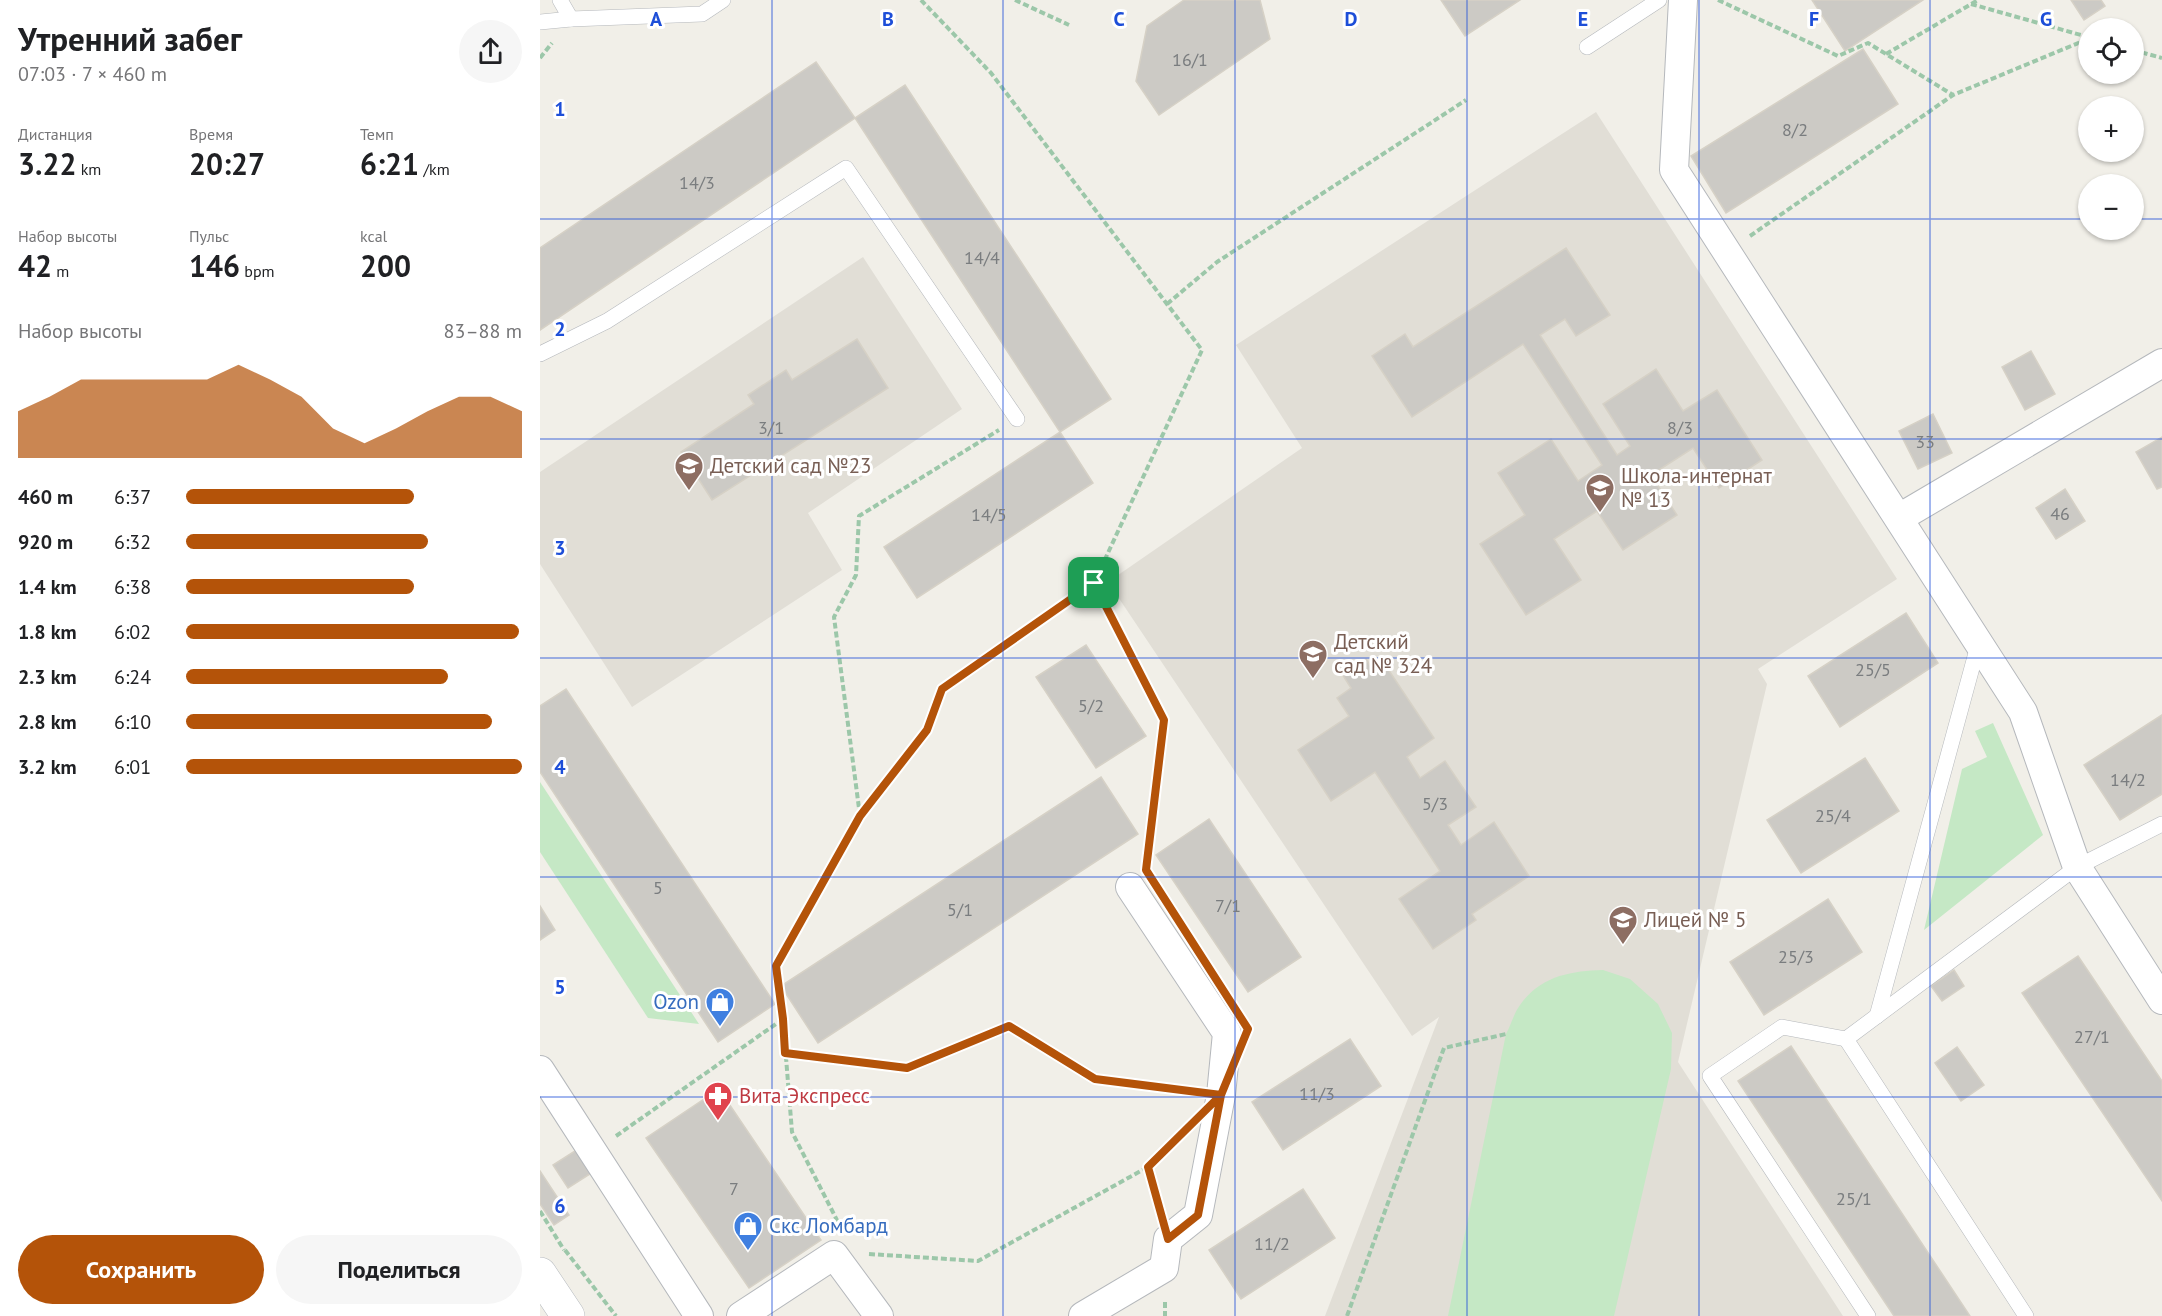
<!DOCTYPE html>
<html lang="ru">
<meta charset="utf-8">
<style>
:root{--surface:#fff;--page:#f6f6f6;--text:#202124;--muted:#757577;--accent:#b45309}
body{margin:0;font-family:"PT Sans",sans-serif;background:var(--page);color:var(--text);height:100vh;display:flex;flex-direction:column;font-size:22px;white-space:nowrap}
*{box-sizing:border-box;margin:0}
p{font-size:20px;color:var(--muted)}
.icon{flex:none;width:33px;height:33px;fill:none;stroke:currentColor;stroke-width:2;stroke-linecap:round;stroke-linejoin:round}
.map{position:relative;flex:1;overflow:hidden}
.details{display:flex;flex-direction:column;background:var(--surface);width:540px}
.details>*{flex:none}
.buttons{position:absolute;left:1538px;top:18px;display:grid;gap:12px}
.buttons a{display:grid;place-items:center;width:66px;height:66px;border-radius:50%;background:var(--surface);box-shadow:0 2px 4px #0004;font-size:30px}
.pin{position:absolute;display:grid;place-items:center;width:51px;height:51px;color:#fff;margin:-26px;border-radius:12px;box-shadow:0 3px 9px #0006}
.round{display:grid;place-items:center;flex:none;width:63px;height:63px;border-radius:32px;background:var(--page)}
.summary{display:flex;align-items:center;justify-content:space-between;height:102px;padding:0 18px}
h1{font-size:33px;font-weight:700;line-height:45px}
.figures{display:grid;grid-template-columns:repeat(3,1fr);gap:9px;height:102px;padding:6px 18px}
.figures div{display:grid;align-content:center}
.figures b{font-size:30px;font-weight:700}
.figures small{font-size:16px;font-weight:400}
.figures p{font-size:16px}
.chart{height:168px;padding:12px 18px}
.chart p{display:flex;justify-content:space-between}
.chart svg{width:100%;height:108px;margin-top:6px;fill:var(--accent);opacity:.7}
.primary-button{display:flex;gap:12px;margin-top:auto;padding:12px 18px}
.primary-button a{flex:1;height:69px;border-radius:36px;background:var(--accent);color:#fff;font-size:24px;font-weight:700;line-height:69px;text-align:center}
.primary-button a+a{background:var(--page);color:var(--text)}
ul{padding:0 18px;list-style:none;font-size:20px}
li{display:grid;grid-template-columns:96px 72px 1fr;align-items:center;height:45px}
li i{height:15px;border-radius:8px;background:var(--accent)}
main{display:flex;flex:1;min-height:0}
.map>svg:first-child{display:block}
</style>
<main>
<section class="details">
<div class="summary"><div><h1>Утренний забег</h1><p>07:03 · 7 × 460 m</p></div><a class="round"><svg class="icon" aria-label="share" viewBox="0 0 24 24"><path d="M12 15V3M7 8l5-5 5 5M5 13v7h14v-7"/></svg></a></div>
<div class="figures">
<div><p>Дистанция</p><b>3.22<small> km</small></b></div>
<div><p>Время</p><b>20:27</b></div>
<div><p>Темп</p><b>6:21<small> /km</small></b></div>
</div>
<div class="figures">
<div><p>Набор высоты</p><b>42<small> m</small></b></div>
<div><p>Пульс</p><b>146<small> bpm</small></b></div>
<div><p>kcal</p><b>200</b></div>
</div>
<div class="chart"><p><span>Набор высоты</span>83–88 m</p>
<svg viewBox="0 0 160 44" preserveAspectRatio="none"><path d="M0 44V25L10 19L20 12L30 12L40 12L50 12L60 12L70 6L80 12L90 19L100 32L110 38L120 32L130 25L140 19L150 19L160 25V44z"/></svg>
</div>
<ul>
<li><b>460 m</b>6:37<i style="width:68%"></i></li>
<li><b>920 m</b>6:32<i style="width:72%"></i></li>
<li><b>1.4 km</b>6:38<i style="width:68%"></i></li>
<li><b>1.8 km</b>6:02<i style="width:99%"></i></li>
<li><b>2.3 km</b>6:24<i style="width:78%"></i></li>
<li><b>2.8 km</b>6:10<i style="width:91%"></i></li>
<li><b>3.2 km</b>6:01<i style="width:100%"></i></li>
</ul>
<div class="primary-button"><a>Сохранить</a><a>Поделиться</a></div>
</section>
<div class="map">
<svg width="1622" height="1316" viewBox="0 0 1622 1316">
<rect width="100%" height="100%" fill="#f1efe8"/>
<!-- education -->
<g fill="#e1ded6">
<polygon points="1056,112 1357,579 1218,669 1227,684 1138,1062 1303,1316 785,1316 899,1017 872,1036 568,582 762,448 696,345"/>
<polygon points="323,257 422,409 268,513 302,570 92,707 0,564 0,472"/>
</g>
<!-- green -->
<g fill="#c5e8c5">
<polygon points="1453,723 1503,835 1384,930 1422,769 1447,757 1435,731"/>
<polygon points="0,782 159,1024 108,1018 0,852"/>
<path d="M1063,970L1090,979L1118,1004L1132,1033L1131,1069L1074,1316H908L966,1034C971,1025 974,1013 980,1005C1001,976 1030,971 1063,970Z"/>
</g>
<!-- building -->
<g fill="#cccac5" stroke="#d6d1c6" stroke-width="1.5">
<polygon points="644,0 720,0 730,39 619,115 596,81 607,26"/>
<polygon points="901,0 980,0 925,36"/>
<polygon points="1272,0 1383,0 1305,51"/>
<polygon points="1531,0 1561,0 1565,6 1544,20"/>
<polygon points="1323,49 1358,104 1186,213 1151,156"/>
<polygon points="276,62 315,118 0,330 0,248"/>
<polygon points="365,85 571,399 520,432 315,118"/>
<polygon points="1026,248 1070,315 1036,336 1025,319 1000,335 1077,455 1090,446 1063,404 1116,369 1143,411 1177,390 1222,460 1179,488 1153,448 1111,475 1137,515 1083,550 1057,511 1014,539 1041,580 986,615 940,544 985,515 958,473 1011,439 1038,481 1062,465 983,344 872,417 832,356 865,334 873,347"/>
<polygon points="317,339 348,388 172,500 141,452 214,404 208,395 246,370 252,380"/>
<polygon points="1491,351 1515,394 1485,410 1462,367"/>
<polygon points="1393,414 1412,453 1378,469 1359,431"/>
<polygon points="520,432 553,483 377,598 344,547"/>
<polygon points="1622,437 1622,487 1617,489 1596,452"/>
<polygon points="1525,489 1545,521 1516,539 1496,508"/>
<polygon points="1366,613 1398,663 1300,727 1268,676"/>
<polygon points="546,645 606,736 556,768 496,677"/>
<polygon points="826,659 835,673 846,666 894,738 867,757 880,778 905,761 936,807 908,825 921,845 954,822 989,876 932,914 936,920 893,949 859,899 900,871 835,772 791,801 758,750 809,716 797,698 811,688 802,674"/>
<polygon points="26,689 235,1004 178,1042 0,772 0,706"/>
<polygon points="1622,715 1622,794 1580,820 1544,765"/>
<polygon points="1325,758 1359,811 1261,873 1227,820"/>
<polygon points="561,777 598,834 278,1043 241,986"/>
<polygon points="669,819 761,957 708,992 616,855"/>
<polygon points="1288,899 1322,952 1224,1015 1190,962"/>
<polygon points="0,906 15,930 0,940"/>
<polygon points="1538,956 1622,1081 1622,1201 1482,993"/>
<polygon points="1414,970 1424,986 1402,1001 1391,986"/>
<polygon points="810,1039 841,1086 743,1150 712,1102"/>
<polygon points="1251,1046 1430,1316 1354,1316 1198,1081"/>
<polygon points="1417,1047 1444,1085 1421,1101 1395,1063"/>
<polygon points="179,1089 281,1240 209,1288 106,1138"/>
<polygon points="38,1149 53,1172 28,1188 13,1165"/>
<polygon points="0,1171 29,1215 14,1225 0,1204"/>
<polygon points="763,1189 795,1238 701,1299 669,1250"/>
</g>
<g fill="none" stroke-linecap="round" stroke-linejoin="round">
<!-- lane casing -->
<g stroke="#b5b8bc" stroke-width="16">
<g id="lane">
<polyline points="20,0 31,19"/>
<polyline points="0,22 31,19 162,14 183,0"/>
<polyline points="1047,47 1119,0"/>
<polyline points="0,354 67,321 306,168 477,419"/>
<polyline points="1337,1016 1439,642"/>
<polyline points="1306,1039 1486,1316"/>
<polyline points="1328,1316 1170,1076 1242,1027 1306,1039 1537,867 1622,824"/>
</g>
</g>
<!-- street casing -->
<g stroke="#b5b8bc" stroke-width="30">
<g id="street">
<polyline points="1143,0 1134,170 1483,712 1537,867 1622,1000"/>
<polyline points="1359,518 1622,363"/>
<polyline points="0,1070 159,1316"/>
<polyline points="201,1316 294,1255 339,1316"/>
<polyline points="543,1316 624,1268 628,1239 658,1215 681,1095 687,1033 590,887"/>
</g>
</g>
<!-- secondary casing -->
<g stroke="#b6babf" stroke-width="34">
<polyline id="secondary" points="0,1274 28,1316"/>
</g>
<!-- path -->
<g stroke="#9cc7a9" stroke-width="4" stroke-dasharray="6 3" stroke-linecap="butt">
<polyline points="381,0 451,73 662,350 554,583 624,720 606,866"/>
<polyline points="475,0 529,25"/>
<polyline points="1178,0 1298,56 1328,43 1413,95"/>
<polyline points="1431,4 1548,37"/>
<polyline points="1593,50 1622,58"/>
<polyline points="1346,54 1438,0"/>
<polyline points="0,58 12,43"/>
<polyline points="1210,236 1413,95 1548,39"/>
<polyline points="627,304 677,262 926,100"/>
<polyline points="320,816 294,617 316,575 319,516 459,430"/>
<polyline points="243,1020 252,1132 301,1228"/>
<polyline points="245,1053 367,1068 469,1027 555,1079 655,1092"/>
<polyline points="76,1136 243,1019 236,966 320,816 387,730 402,689 554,583"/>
<polyline points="620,1210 608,1167 644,1132"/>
<polyline points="0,1211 24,1250"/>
<polyline points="25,1250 76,1316"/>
<polyline points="329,1254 438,1261 608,1167"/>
<polyline points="625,1302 625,1316"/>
<polyline points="807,1316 904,1048 966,1034"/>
</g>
<!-- lane -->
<use href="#lane" stroke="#fff" stroke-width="15"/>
<!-- street -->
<use href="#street" stroke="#fff" stroke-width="28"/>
<!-- secondary -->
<use href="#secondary" stroke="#fff" stroke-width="33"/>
</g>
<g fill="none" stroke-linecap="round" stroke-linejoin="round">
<!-- route casing -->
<g stroke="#fff" stroke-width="12">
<polyline id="route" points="554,583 402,689 387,730 320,816 236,966 243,1019 245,1053 367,1068 469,1026 555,1079 681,1095 608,1167 628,1239 658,1215 681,1095 708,1029 606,870 624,720 554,583"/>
</g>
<!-- route -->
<use href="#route" stroke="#b45309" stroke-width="8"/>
</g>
<!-- grid -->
<path fill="none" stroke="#1d4ed8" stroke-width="1.5" stroke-opacity="0.55" d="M232,0V1316M463,0V1316M695,0V1316M927,0V1316M1159,0V1316M1390,0V1316M0,219H1548M1593,219H1622M0,439H1622M0,658H1622M0,877H1622M0,1097H1622"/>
<!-- icons -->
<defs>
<g id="school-pin" transform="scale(1.5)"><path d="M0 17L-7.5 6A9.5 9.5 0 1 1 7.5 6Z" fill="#8d6e63" stroke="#fff"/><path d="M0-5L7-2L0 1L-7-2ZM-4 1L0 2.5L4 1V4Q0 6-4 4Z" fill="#fff"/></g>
<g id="shop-pin" transform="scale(1.5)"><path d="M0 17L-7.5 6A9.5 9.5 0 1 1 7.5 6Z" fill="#3f7fe0" stroke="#fff"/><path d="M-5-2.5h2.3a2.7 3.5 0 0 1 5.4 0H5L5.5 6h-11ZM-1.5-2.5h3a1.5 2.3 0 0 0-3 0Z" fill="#fff"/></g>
<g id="pharmacy-pin" transform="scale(1.5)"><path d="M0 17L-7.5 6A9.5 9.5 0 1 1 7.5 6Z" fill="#e0444e" stroke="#fff"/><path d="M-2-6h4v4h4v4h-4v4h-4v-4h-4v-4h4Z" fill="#fff"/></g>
</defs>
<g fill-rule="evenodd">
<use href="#school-pin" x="149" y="466"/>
<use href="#school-pin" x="1060" y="488"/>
<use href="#school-pin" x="773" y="654"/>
<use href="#school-pin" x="1083" y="920"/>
<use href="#shop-pin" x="180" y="1002"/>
<use href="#pharmacy-pin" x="178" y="1096"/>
<use href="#shop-pin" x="208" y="1226"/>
</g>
<g text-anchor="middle" stroke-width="6" stroke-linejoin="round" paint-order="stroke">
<!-- number labels -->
<g font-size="18" fill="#7a7d7f">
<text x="650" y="66">16/1</text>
<text x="1255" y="136">8/2</text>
<text x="157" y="189">14/3</text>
<text x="442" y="264">14/4</text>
<text x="231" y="434">3/1</text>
<text x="1140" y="434">8/3</text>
<text x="1385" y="448">33</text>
<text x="1520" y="520">46</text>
<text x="449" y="521">14/5</text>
<text x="1333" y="676">25/5</text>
<text x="551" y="712">5/2</text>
<text x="1588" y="786">14/2</text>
<text x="895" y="810">5/3</text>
<text x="1293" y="822">25/4</text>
<text x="118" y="894">5</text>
<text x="688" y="912">7/1</text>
<text x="420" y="916">5/1</text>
<text x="1256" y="963">25/3</text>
<text x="1552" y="1043">27/1</text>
<text x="777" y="1100">11/3</text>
<text x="194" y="1195">7</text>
<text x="1314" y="1205">25/1</text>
<text x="732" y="1250">11/2</text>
</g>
<!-- education labels -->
<g font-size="21" fill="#785e54" stroke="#fff" text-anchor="start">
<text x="170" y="473">Детский сад №23</text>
<text x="1081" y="483">Школа-интернат<tspan x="1081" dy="24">№ 13</tspan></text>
<text x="794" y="649">Детский<tspan x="794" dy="24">сад № 324</tspan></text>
<text x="1104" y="927">Лицей № 5</text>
</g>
<!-- shop labels -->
<g font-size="21" fill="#366cbe" stroke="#fff" text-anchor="end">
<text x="159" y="1009">Ozon</text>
<text x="229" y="1233" text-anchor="start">Скс Ломбард</text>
</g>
<!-- health labels -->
<g font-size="21" fill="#be3a42" stroke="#fff" text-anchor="start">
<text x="199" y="1103">Вита Экспресс</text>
</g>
</g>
<g font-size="20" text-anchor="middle" font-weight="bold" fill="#1d4ed8" stroke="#fff" stroke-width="6" stroke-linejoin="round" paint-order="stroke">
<text x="116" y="26">A</text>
<text x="348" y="26">B</text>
<text x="579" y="26">C</text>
<text x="811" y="26">D</text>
<text x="1043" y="26">E</text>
<text x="1274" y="26">F</text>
<text x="1506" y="26">G</text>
<text x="20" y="116">1</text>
<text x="20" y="336">2</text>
<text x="20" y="555">3</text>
<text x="20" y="774">4</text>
<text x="20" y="994">5</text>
<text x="20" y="1213">6</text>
</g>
</svg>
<div class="buttons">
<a><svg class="icon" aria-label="locate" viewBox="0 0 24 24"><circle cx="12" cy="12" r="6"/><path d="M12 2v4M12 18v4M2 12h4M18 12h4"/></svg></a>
<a>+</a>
<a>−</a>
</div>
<div class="pin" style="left:554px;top:583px;background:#1e9e55"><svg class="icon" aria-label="arrive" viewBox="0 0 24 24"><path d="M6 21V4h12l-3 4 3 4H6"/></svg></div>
</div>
</main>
